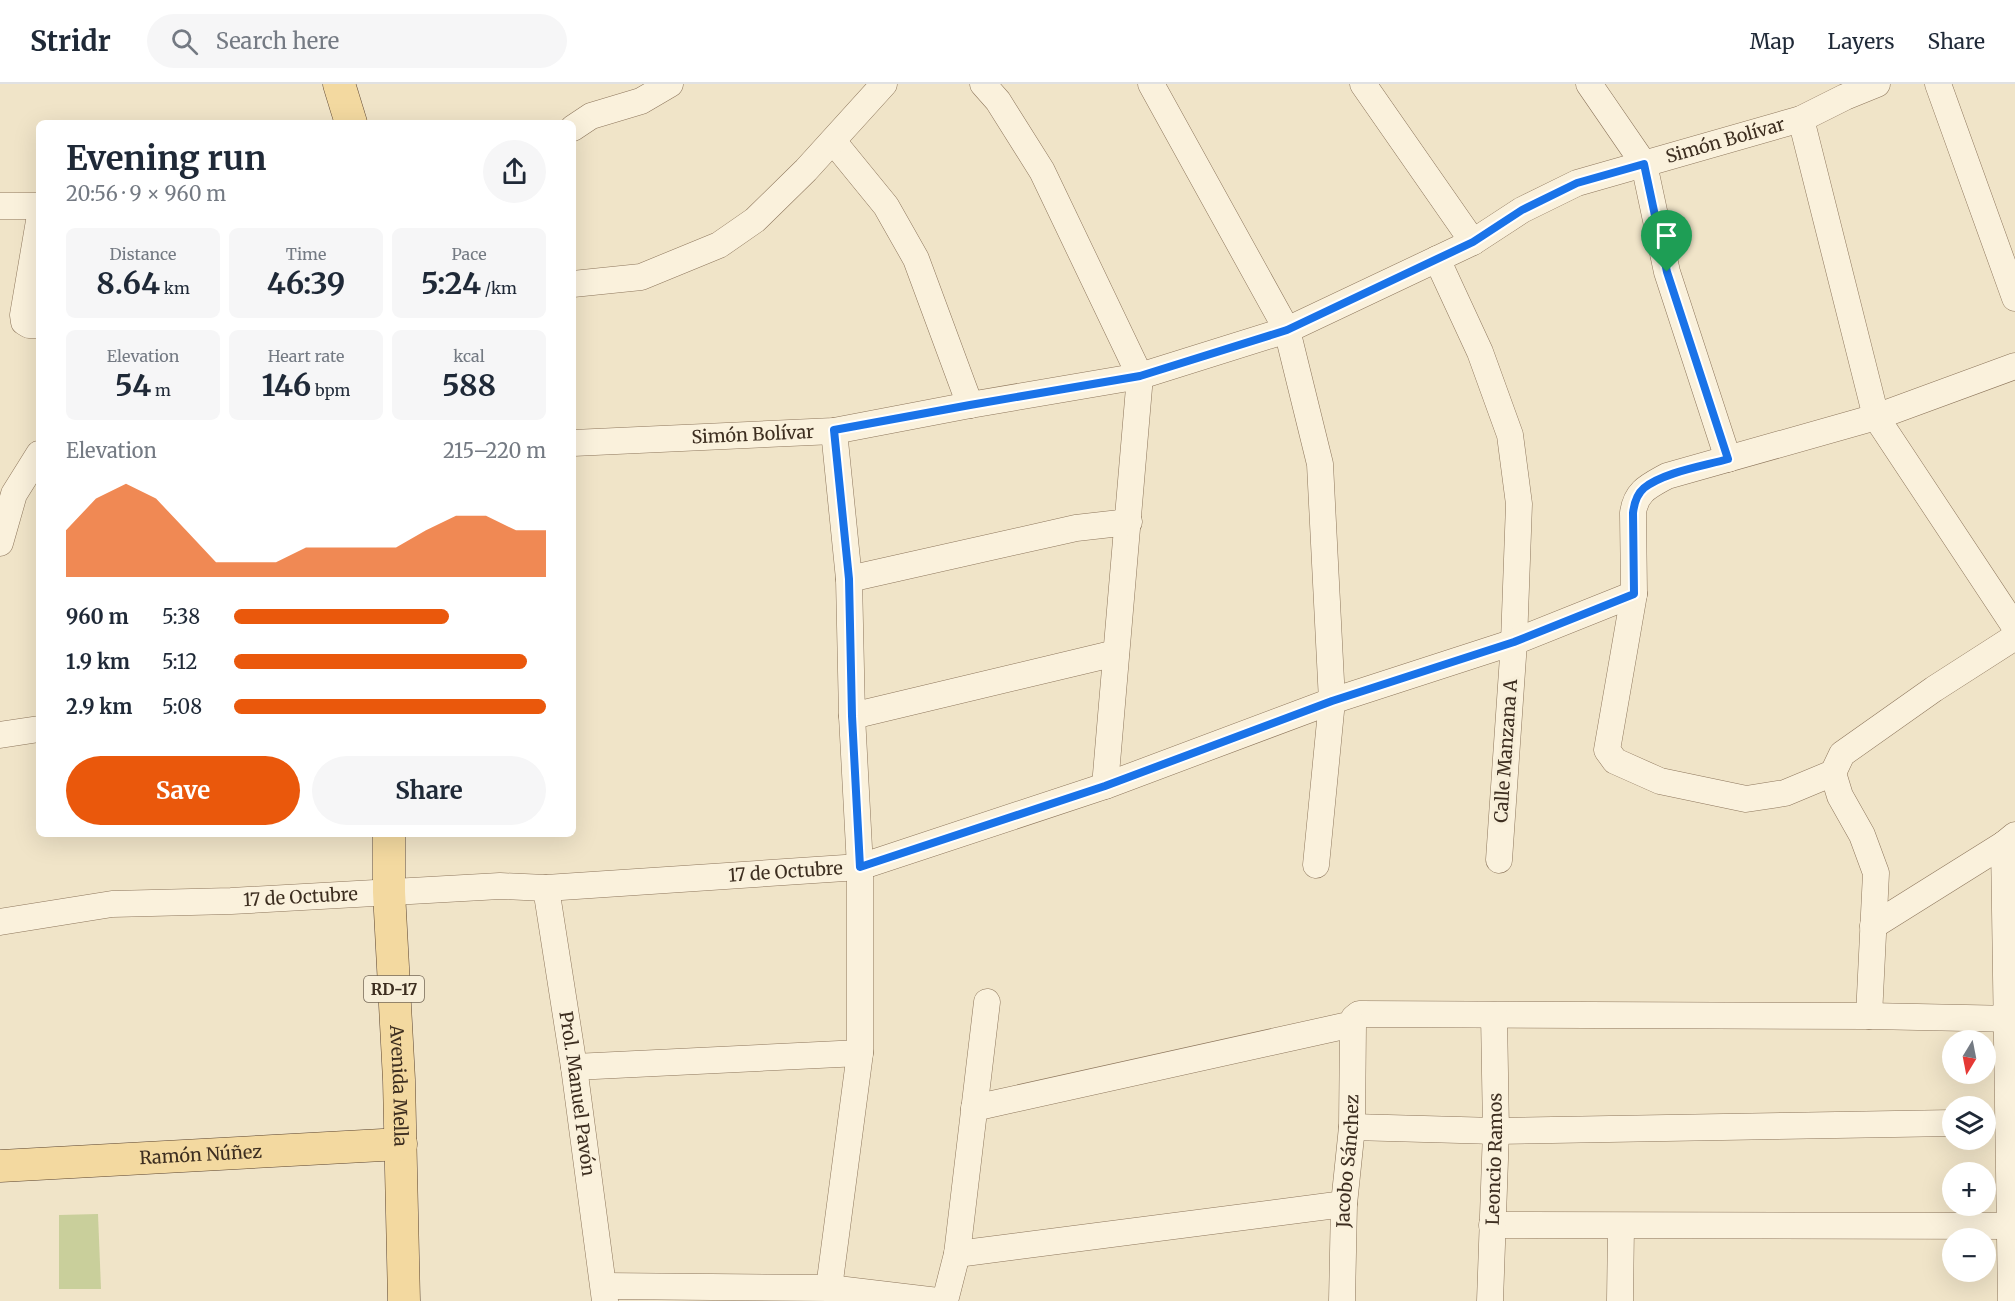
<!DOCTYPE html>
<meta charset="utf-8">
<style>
:root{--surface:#fff;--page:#f6f6f7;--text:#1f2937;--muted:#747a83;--line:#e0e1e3;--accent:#ea580c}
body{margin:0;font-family:Merriweather,serif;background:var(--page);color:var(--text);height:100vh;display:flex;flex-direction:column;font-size:22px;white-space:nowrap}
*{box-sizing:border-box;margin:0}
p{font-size:20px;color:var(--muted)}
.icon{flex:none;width:33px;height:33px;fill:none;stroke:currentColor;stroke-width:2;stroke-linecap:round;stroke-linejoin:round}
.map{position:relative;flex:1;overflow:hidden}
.side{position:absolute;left:36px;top:36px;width:540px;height:717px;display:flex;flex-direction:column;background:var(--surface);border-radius:9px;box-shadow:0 6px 24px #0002}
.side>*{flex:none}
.needle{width:39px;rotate:190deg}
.buttons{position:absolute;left:1942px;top:946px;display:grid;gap:12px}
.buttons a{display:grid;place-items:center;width:54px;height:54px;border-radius:50%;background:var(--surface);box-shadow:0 6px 24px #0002;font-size:30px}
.pin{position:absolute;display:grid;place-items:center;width:51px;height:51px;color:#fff;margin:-62px -26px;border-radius:50% 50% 50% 0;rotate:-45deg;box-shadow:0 0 6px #0007}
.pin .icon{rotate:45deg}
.round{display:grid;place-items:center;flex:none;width:63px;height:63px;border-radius:32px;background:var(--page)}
.headline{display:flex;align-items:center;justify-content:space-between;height:102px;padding:0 30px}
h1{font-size:33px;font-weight:700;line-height:45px}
.figures{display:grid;grid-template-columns:repeat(3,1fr);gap:9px;height:102px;padding:6px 30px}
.figures div{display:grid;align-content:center;border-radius:9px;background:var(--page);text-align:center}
.figures b{font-size:30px;font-weight:700}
.figures small{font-size:16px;font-weight:400}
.figures p{font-size:16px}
.chart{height:168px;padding:12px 30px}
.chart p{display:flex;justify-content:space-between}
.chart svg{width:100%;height:108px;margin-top:6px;fill:var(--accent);opacity:.7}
.action{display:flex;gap:12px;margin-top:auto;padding:12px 30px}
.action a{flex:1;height:69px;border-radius:36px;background:var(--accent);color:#fff;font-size:24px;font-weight:700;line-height:69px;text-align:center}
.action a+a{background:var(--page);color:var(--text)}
ul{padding:0 30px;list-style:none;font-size:20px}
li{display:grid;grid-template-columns:96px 72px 1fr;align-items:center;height:45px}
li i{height:15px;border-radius:8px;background:var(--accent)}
header{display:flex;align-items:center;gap:36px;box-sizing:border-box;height:84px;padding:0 30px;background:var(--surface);border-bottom:2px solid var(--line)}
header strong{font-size:28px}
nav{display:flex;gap:33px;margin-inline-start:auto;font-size:21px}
.search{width:420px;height:54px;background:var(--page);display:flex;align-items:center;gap:15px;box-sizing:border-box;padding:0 21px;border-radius:33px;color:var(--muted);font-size:22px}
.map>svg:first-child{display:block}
</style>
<header>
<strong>Stridr</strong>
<div class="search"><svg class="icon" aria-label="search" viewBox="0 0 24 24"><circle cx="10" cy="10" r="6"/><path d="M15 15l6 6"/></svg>Search here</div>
<nav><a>Map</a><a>Layers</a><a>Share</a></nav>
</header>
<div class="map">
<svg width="2015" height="1217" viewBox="0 0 2015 1217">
<rect width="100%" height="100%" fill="#f0e4c8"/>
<!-- green -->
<polygon fill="#c9cf9b" points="98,1130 101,1205 59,1205 59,1131"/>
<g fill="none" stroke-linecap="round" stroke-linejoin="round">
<!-- minor casing -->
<g stroke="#8d765c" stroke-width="27">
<g id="minor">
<polyline points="983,0 998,17 1042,87 1140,292 1105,702"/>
<polyline points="1151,0 1287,246 1320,380 1332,617 1316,781"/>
<polyline points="1363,0 1473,158"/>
<polyline points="1589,0 1644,80 1667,188 1728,375"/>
<polyline points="1938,0 2015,214"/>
<polyline points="1801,35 1876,333 2015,543"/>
<polyline points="573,44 591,32 641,17 670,0"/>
<polyline points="833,57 886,122 916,175 970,321"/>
<polyline points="0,122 39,122"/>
<polyline points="39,137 23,231 24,238 29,241 39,241"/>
<polyline points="1437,175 1480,268 1510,351 1519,420 1514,558 1499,776"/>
<polyline points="573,200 641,193 719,161 755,136 806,86 884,0"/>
<path id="s1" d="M573,359L834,347L970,321L1140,292L1287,246L1473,158L1522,126L1577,99L1801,35L1845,13L1877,0"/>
<polyline points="0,459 14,410 39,370"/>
<polyline points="849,495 1076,444 1129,438"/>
<polyline points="852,632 1116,569"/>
<polyline points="0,651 39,645"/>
<path d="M1833,689L1785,709L1746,715L1660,697L1615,677L1607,666L1634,510L1633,429C1636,407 1649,402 1667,392L1876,333L2015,282"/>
<polyline points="2004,760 2011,1217"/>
<path id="s2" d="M546,804L574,983L605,1217"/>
<path id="s3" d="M0,838L112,820L231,817L500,802L546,804L860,783L1105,702L1332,617L1514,558L1634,510"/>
<polyline points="1873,842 2004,760 2015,751"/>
<polyline points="1869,932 1876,789 1862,751 1840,712 1833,689 1842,670 1934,605 2015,553"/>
<polyline points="574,983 860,969"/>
<polyline points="974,1024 1353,940 1354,934 1359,930 1869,932 2015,935"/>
<polyline points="1352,1043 1496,1047 1953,1039"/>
<polyline points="1492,1141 2015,1142"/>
<polyline points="957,1170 1344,1120"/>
<polyline points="604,1202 829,1204 938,1217"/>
<polyline points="829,1204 860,969 860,783 852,632 849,495 834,347"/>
<polyline points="945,1217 957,1170 987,918"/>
<path id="s4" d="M1342,1217L1344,1120L1352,1043L1353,940"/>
<path id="s5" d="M1490,1217L1496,1047L1494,931"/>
<polyline points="1620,1217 1621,1142"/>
</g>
</g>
<!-- major casing -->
<g stroke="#5b4430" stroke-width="33">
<g id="major">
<polyline points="339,0 351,39"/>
<path id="s6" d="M389,750V808L399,996L404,1217"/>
<path id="s7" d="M0,1082L401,1060"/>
</g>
</g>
<!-- minor -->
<use href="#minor" stroke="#faf1dc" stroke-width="26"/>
<!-- major -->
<use href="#major" stroke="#f3d9a0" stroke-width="32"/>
</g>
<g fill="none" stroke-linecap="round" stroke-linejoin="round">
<!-- route casing -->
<g stroke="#fff" stroke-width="12">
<path id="route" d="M1644,80L1667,188L1728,375C1704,382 1664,388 1644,404C1637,410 1634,420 1633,429L1634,510L1514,558L1332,617L1105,702L860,783L852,632L849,495L834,346L970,321L1140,292L1287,246L1473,158L1522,126L1577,99Z"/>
</g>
<!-- route -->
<use href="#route" stroke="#1a73e8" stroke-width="8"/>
</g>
<g text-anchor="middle" stroke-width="6" stroke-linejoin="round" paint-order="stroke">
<!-- shield labels -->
<rect fill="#f7eed8" stroke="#756857" stroke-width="1.5" x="364" y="892" width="60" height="26" rx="4.5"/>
<g font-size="16" font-weight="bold" fill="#3d2e20">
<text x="394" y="911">RD-17</text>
</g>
<!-- street labels -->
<g font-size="18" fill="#3d2e20" stroke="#f7eed8">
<text dy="6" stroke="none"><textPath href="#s1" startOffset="1206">Simón Bolívar</textPath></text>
<text dy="6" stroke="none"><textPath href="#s1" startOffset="180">Simón Bolívar</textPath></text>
<text transform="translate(1506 667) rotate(-86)" y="6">Calle Manzana A</text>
<text dy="6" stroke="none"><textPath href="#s3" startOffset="788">17 de Octubre</textPath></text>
<text dy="6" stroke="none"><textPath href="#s3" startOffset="302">17 de Octubre</textPath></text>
<text dy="6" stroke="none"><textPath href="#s6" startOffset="252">Avenida Mella</textPath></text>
<text dy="6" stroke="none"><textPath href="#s2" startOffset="208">Prol. Manuel Pavón</textPath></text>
<text dy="6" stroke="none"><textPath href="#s7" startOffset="201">Ramón Núñez</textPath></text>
<text dy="6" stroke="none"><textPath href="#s5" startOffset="142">Leoncio Ramos</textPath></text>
<text dy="6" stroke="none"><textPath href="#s4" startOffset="140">Jacobo Sánchez</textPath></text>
</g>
</g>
</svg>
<div class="buttons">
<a><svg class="needle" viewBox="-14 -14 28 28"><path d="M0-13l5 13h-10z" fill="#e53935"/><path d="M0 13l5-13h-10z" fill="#747a83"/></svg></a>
<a><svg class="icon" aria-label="layers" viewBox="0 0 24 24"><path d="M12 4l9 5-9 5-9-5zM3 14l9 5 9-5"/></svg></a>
<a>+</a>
<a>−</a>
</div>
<div class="pin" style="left:1667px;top:188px;background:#1e9e55"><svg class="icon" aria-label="arrive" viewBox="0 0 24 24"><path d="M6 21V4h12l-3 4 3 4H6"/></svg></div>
<section class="side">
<div class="headline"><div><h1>Evening run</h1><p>20:56 · 9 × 960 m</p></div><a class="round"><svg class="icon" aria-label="share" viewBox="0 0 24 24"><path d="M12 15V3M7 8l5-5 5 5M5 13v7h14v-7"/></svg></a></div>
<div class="figures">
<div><p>Distance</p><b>8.64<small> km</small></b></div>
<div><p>Time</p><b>46:39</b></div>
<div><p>Pace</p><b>5:24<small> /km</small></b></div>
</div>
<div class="figures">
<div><p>Elevation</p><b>54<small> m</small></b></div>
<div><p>Heart rate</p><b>146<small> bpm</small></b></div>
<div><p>kcal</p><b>588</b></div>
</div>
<div class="chart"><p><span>Elevation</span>215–220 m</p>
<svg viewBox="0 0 160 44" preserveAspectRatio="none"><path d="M0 44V25L10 12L20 6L30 12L40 25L50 38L60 38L70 38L80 32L90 32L100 32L110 32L120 25L130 19L140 19L150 25L160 25V44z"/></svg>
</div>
<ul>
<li><b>960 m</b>5:38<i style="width:69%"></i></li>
<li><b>1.9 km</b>5:12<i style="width:94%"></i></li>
<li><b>2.9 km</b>5:08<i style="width:100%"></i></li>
</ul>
<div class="action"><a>Save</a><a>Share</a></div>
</section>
</div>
